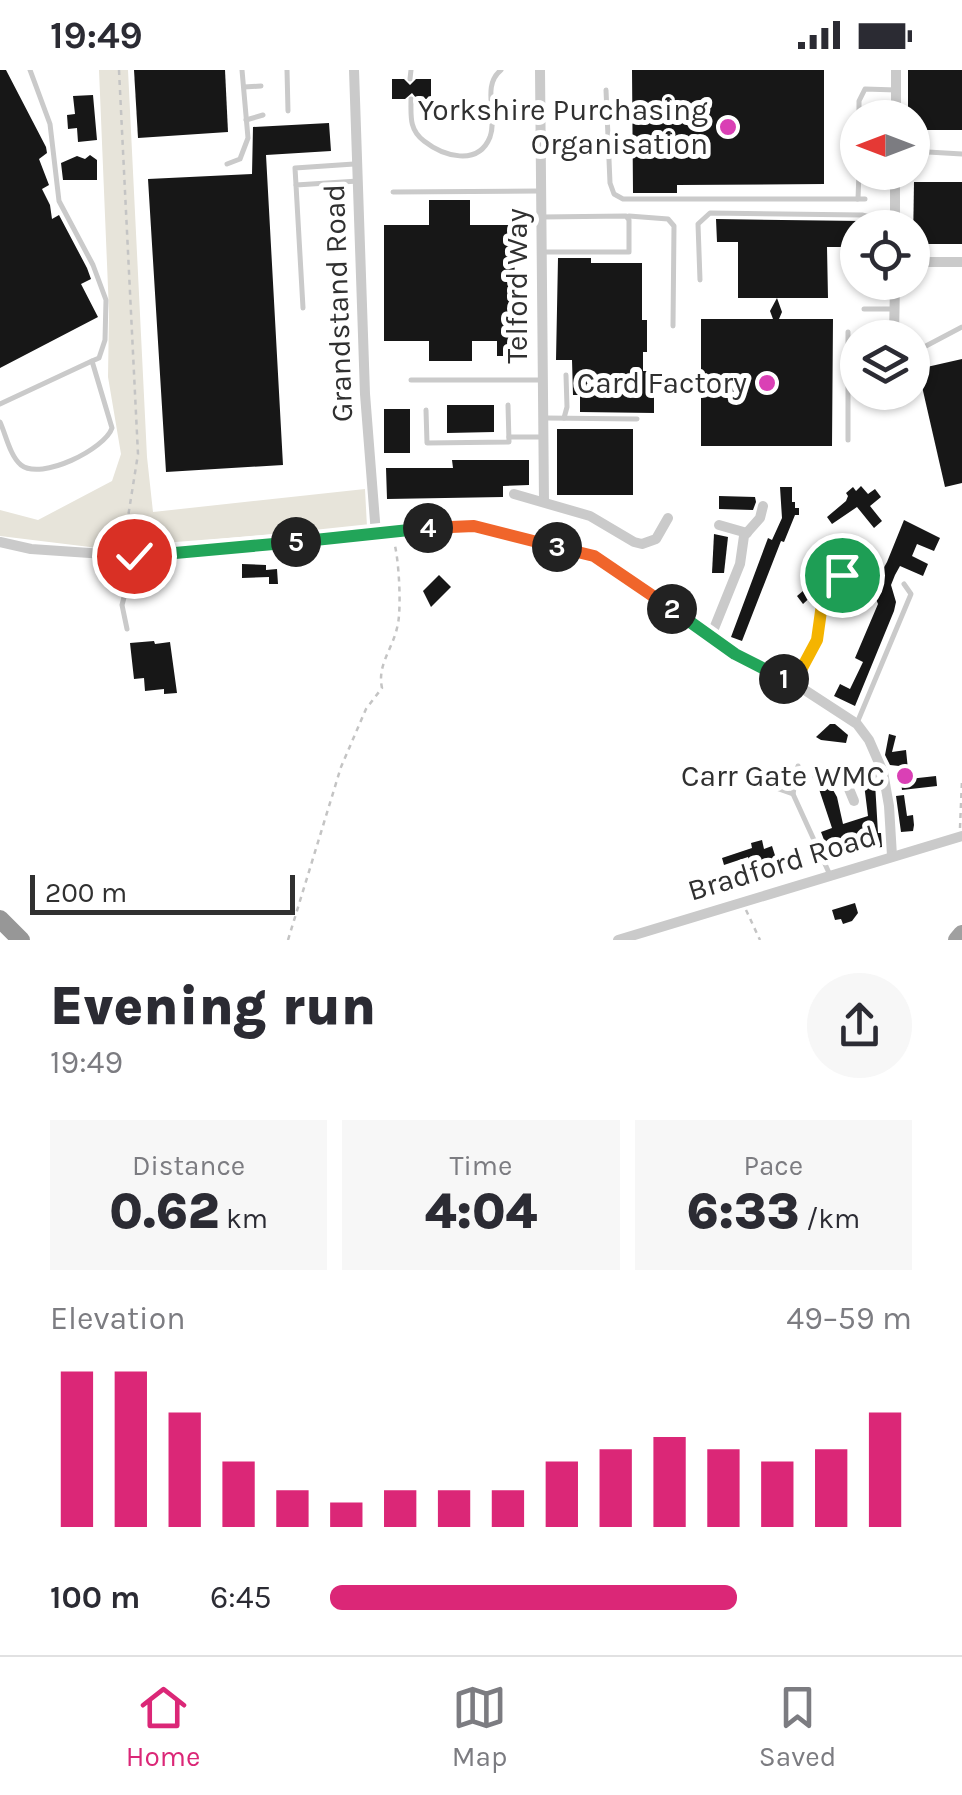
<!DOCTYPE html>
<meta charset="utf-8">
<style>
:root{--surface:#fff;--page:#f7f7f7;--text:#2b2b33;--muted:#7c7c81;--line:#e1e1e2;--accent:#db2777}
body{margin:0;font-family:Karla,sans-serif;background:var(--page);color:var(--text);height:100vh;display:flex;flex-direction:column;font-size:38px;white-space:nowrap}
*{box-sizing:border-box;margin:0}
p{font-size:32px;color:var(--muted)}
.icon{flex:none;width:55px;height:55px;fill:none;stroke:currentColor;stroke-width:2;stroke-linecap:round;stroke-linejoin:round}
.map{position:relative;height:870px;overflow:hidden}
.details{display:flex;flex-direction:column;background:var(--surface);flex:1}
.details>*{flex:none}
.needle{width:65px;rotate:270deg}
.buttons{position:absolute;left:840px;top:30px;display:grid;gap:20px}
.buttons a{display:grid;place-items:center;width:90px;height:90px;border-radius:50%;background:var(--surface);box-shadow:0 2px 8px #0004;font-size:50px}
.scale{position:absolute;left:30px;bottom:25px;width:265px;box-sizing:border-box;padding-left:10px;border:5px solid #303030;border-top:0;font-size:28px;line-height:35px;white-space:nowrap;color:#303030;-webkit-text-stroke:8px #fff;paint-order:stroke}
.pin{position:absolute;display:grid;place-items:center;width:85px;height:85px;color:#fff;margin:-42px;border:5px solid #fff;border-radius:50%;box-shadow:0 2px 10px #0007}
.km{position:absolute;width:50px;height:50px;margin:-25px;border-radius:50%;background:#222;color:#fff;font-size:28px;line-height:50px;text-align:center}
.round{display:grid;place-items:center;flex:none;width:105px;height:105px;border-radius:52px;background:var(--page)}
.overview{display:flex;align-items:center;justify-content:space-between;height:170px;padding:0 50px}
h1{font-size:55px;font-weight:800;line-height:75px}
.figures{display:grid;grid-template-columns:repeat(3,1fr);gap:15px;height:170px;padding:10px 50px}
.figures div{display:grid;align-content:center;border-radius:0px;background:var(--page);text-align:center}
.figures b{font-size:50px;font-weight:800}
.figures small{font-size:28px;font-weight:400}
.figures p{font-size:28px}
.chart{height:280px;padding:20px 50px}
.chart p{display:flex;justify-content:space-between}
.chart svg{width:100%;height:180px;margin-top:10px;stroke:var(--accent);stroke-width:6}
ul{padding:0 50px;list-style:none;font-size:32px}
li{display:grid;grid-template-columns:160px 120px 1fr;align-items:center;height:75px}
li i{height:25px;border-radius:12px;background:var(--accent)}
.status{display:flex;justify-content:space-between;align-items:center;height:70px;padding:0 50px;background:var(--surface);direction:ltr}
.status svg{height:28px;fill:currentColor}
.tab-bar{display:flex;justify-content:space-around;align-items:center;height:140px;border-top:2px solid var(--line);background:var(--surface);font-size:28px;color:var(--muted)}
.tab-bar a{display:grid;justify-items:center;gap:5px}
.tab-bar .active{color:var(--accent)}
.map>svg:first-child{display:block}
</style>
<div class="status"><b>19:49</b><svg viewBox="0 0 49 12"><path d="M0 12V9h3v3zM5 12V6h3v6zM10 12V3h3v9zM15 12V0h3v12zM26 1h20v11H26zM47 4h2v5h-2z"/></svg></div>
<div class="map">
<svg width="962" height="870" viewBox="0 0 962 870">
<rect width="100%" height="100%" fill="#fff"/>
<!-- green -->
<polygon fill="#e7e4da" points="99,0 128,0 147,387 153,442 365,419 367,457 98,478 0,466 0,440 38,450 112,411 121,384 108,307 109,242"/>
<!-- building -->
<g fill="#171717">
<polygon points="0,0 6,0 46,77 47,83 39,89 49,115 42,119 50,135 52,149 59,145 87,198 91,209 81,214 98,247 0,298"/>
<polygon points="134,0 225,0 228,62 138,68"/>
<polygon points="632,0 824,0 824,114 677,115 677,123 633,123"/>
<polygon points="908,0 962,0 962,60 912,60 912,48 908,48"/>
<polygon points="392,9 404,9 410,15 416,9 431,9 431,29 417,29 412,23 405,29 392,29"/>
<polygon points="93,25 97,70 78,72 77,58 68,59 67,45 75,44 73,26"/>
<polygon points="329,53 331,81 266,85 283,395 166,402 148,109 252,104 253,57"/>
<polygon points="90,85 97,90 97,110 63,110 61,93 77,86 85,89"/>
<polygon points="914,112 962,112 962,174 913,174"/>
<polygon points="429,130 470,130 470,155 515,155 514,286 497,286 497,271 472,271 472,291 429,291 429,271 384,271 384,155 429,155"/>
<polygon points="716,149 861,151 870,158 858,158 858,177 827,177 828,228 777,228 782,242 779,249 833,249 832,376 701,376 701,249 773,249 770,241 777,228 738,228 738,172 717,172"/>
<polygon points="558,188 591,188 591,193 642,193 642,250 647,250 647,282 643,282 643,301 654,301 654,343 580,342 580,325 573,325 572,290 556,290"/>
<polygon points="962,289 962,413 945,417 918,299"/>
<polygon points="447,335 494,335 494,362 447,363"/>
<rect x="384" y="339" width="26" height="44"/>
<rect x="557" y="359" width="76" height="66"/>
<polygon points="452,390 529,390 529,415 503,416 503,427 387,429 386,398 453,398"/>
<polygon points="861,416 868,424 875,419 881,427 870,436 882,451 874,458 857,437 832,454 827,447 846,431 848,426 846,423 853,417 856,421"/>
<polygon points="780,417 792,417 792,432 795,432 795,438 799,438 799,445 795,445 784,472 781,471 742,571 731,567 768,468 772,470 782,448"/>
<polygon points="719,426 755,427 756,432 753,440 719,439"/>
<polygon points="904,450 940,468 934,481 917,474 912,486 928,494 923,506 900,496 895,505 891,515 896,532 894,541 855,636 834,626 840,614 850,619 863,592 855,588 878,534 872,519 887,492"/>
<polygon points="714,464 728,467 724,503 712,503"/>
<polygon points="820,482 829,492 821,501 829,510 803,534 797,526 810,515 804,509 817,497 811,491"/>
<polygon points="242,494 266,495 266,500 277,499 278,514 269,514 269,507 242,508"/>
<polygon points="439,505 451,517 431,537 423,521"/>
<polygon points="154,571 155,574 170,572 177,623 164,624 164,619 145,621 144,608 134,609 130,573"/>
<polygon points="830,654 835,654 848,665 846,673 821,670 816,667"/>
<polygon points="889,664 896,666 892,682 906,680 909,709 936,706 937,716 902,720 899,696 890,695 885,685"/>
<polygon points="828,711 837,727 843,754 868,746 864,714 875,713 878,763 881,763 882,777 875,778 875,771 865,772 864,764 826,775 821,762 832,758 817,713"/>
<polygon points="904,725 907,746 913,745 914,755 913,761 901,762 896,726"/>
<polygon points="762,770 764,779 772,776 779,798 753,806 748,787 724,795 722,788 752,778 751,773"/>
<polygon points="855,833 858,843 852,851 843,854 841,849 835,850 832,840"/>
</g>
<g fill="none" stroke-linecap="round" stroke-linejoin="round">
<!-- path -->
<g stroke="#c4c4c4" stroke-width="2.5" stroke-dasharray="5 5" stroke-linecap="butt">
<polyline points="119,0 138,384 128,447 132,475"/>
<polyline points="960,758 962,710"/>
<polyline points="746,840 760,870"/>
<path d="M288,870L341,697L366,639L382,618C377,595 392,580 397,558C402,542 399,488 394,472"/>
</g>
<!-- service -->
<g stroke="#cacaca" stroke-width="5">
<polyline points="30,0 50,54 59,131 93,195 106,230 105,270 99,288 92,291"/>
<polyline points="287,0 288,41"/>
<polyline points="410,9 411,0"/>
<polyline points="244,17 261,16"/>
<polyline points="606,20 610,113 614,124 623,129 865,129"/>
<path d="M411,29C411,46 409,60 424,71C443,86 478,97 490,67C498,45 481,16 501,0"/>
<polyline points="866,46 859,44 859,31 865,19 896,20"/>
<polyline points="246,50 263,45"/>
<polyline points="928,82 962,84"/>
<polyline points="227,94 240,89 248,68 242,0"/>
<polyline points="296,115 295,98 354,94"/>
<polyline points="393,122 539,121"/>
<polyline points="858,129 859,102"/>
<polyline points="629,146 668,149 674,156 673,256"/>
<polyline points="542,147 626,146 629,150 629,182 543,182"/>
<polyline points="700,210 698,154 710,143 862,145 892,152"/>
<polyline points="303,238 296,115 358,111"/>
<polyline points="864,239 892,239"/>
<polyline points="912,279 924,277 962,257"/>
<polyline points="411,310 543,310"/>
<path d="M0,334L92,291L112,358C105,379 41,411 21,395C10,386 6,365 0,352"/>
<polyline points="426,340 427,373 509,372 508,335"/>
<polyline points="546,348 637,349"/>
<polyline points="564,348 567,337 566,305"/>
<polyline points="509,367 541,367"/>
<polyline points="848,370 848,262"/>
<polyline points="127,559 122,535 134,489"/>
<polyline points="857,653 911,524 904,514"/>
<polyline points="757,702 776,718 793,724 830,805"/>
<polyline points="815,707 842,702"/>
<polyline points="793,724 798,696"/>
</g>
<!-- minor -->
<g stroke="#cacaca" stroke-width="10">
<polyline points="354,0 365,324 376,464"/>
<polyline points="540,0 544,432"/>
<polyline points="896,48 896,0"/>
<polyline points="895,158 895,102"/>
<polyline points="912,192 962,192"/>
<polyline points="894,268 895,212"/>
<polyline points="514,424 590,446 634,472 642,474 656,469 668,448"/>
<polyline points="719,455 747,463"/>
<polyline points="0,472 31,479 134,486 436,457 474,456 505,462 594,486 735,584 794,613 857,654 869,670 883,702 889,736 892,786"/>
<polyline points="711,566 740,494 744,466 760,448 763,436"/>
<polyline points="794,613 814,579 822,534 841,511 843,491"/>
<polyline points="842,702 854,731"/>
<polyline points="846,709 883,702"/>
<polyline points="618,870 962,766"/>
</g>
<!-- trunk -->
<polyline stroke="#a0a0a0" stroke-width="18" points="957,870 962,864"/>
<!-- motorway -->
<polyline stroke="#979797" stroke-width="18" points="0,849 21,870"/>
</g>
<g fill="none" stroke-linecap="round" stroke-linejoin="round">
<!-- split-1 casing -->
<g stroke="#fff" stroke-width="20">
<polyline id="split-1" points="784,609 794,613 817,570 822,534 841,511 842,505"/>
</g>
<!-- split-2 casing -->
<g stroke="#fff" stroke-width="20">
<polyline id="split-2" points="672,539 735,584 784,609"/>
</g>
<!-- split-3 casing -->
<g stroke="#fff" stroke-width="20">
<polyline id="split-3" points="557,477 594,486 672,539"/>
</g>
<!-- split-4 casing -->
<g stroke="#fff" stroke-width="20">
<polyline id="split-4" points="428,458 474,456 557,477"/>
</g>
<!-- split-5 casing -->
<g stroke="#fff" stroke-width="20">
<polyline id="split-5" points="296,472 428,458"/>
</g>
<!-- split-6 casing -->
<g stroke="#fff" stroke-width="20">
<polyline id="split-6" points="164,484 296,472"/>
</g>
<!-- split-7 casing -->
<g stroke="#fff" stroke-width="20">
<polyline id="split-7" points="134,486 164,484"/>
</g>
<!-- split-1 -->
<use href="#split-1" stroke="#f5b400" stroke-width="12"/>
<!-- split-2 -->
<use href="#split-2" stroke="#22a559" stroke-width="12"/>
<!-- split-3 -->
<use href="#split-3" stroke="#f0652b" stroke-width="12"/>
<!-- split-4 -->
<use href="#split-4" stroke="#f0652b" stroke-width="12"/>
<!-- split-5 -->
<use href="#split-5" stroke="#22a559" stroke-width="12"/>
<!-- split-6 -->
<use href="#split-6" stroke="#22a559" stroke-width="12"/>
<!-- split-7 -->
<use href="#split-7" stroke="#f5b400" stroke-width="12"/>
</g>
<!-- markers -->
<g fill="#da40b5" stroke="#fff" stroke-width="4">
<circle cx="728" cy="57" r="10"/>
<circle cx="767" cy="313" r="10"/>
<circle cx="905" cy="706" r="10"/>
</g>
<g text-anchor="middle" stroke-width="10" stroke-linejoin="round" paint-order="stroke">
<!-- poi labels -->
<g font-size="30" fill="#303030" stroke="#fff" text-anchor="end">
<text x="708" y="50">Yorkshire Purchasing<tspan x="708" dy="34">Organisation</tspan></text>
<text x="747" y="323">Card Factory</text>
<text x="885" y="716">Carr Gate WMC</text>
</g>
<!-- street labels -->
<g font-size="30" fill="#303030" stroke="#fff">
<text transform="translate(517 216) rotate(-90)" y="10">Telford Way</text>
<text transform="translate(338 233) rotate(-92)" y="10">Grandstand Road</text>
<text transform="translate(782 793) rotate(-17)" y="10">Bradford Road</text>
</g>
</g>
</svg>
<div class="buttons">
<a><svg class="needle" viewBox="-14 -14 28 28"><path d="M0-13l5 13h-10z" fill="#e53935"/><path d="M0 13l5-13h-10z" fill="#7c7c81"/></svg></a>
<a><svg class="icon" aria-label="locate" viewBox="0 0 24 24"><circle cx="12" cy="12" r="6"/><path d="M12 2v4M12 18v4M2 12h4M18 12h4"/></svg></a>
<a><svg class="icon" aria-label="layers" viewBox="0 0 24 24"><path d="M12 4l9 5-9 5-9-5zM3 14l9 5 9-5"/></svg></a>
</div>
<div class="scale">200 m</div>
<div class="pin" style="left:842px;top:505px;background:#1e9e55"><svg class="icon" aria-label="arrive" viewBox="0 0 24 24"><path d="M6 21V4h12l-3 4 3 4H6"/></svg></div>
<div class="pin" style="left:134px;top:486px;background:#d93025"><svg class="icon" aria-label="check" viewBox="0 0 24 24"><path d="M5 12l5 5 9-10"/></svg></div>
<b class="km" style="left:784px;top:609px">1</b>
<b class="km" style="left:672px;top:539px">2</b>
<b class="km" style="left:557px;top:477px">3</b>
<b class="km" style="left:428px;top:458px">4</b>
<b class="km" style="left:296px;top:472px">5</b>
</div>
<section class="details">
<div class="overview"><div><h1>Evening run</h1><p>19:49</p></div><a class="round"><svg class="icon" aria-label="share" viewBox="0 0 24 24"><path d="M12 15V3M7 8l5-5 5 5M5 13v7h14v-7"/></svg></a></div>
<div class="figures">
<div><p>Distance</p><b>0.62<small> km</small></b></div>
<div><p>Time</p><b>4:04</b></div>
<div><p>Pace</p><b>6:33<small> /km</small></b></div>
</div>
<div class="chart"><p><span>Elevation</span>49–59 m</p>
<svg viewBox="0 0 160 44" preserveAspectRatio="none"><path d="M5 44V6M15 44V6M25 44V16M35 44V28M45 44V35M55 44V38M65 44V35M75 44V35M85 44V35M95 44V28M105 44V25M115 44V22M125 44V25M135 44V28M145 44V25M155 44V16"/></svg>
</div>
<ul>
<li><b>100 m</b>6:45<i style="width:70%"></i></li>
</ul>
</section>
<nav class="tab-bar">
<a class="active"><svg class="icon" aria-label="home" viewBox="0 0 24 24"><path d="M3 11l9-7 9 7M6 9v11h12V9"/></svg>Home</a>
<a><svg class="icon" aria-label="map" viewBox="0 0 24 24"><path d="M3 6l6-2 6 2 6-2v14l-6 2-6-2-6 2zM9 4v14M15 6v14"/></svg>Map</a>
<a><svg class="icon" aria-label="saved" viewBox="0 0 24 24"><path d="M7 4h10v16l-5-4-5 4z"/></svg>Saved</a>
</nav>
